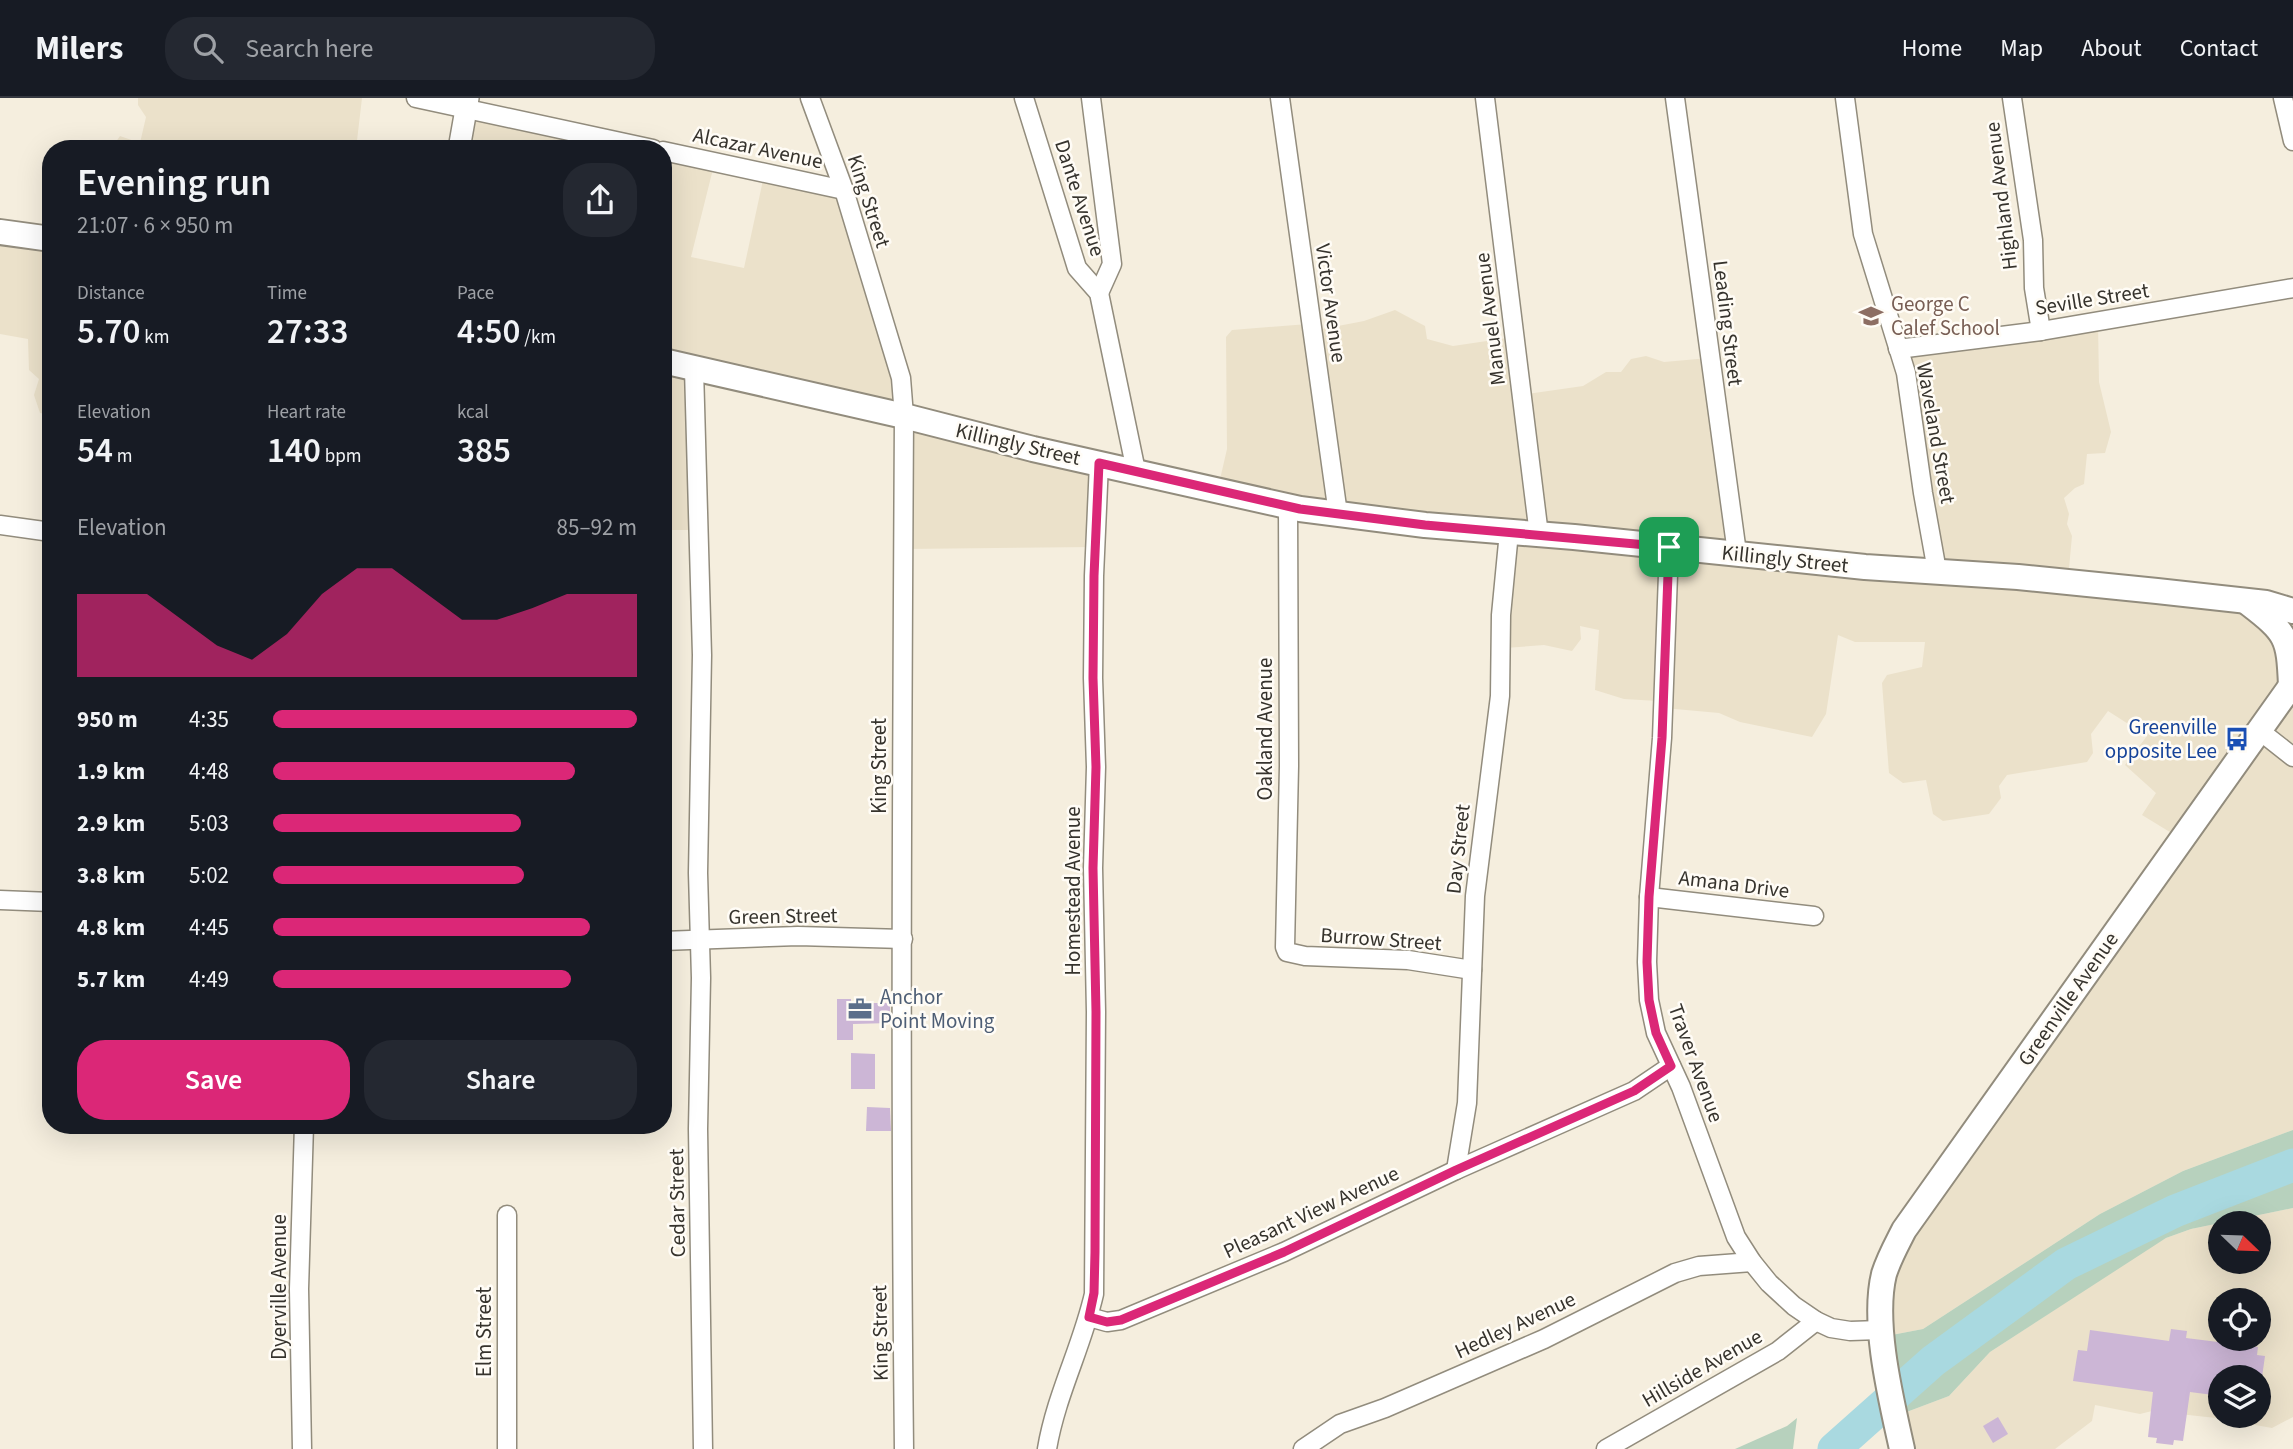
<!DOCTYPE html>
<meta charset="utf-8">
<style>
:root{--surface:#171b24;--page:#242831;--text:#f1f3f6;--muted:#9ea1a6;--line:#363941;--accent:#db2777}
body{margin:0;font-family:"Source Sans 3",sans-serif;background:var(--page);color:var(--text);height:100vh;display:flex;flex-direction:column;font-size:26px;white-space:nowrap}
*{box-sizing:border-box;margin:0}
p{font-size:23px;color:var(--muted)}
.icon{flex:none;width:38px;height:38px;fill:none;stroke:currentColor;stroke-width:2;stroke-linecap:round;stroke-linejoin:round}
.map{position:relative;flex:1;overflow:hidden}
.sheet{position:absolute;left:42px;top:42px;width:630px;height:994px;display:flex;flex-direction:column;background:var(--surface);border-radius:28px;box-shadow:0 7px 28px #0002}
.sheet>*{flex:none}
.needle{width:46px;rotate:113deg}
.controls{position:absolute;left:2208px;top:1113px;display:grid;gap:14px}
.controls a{display:grid;place-items:center;width:63px;height:63px;border-radius:50%;background:var(--surface);box-shadow:0 7px 28px #0002;font-size:35px}
.pin{position:absolute;display:grid;place-items:center;width:60px;height:60px;color:#fff;margin:-30px;border-radius:14px;box-shadow:0 4px 10px #0006}
.round{display:grid;place-items:center;flex:none;width:74px;height:74px;border-radius:28px;background:var(--page)}
.summary{display:flex;align-items:center;justify-content:space-between;height:119px;padding:0 35px}
h1{font-size:38px;font-weight:600;line-height:52px}
.metrics{display:grid;grid-template-columns:repeat(3,1fr);gap:10px;height:119px;padding:7px 35px}
.metrics div{display:grid;align-content:center}
.metrics b{font-size:35px;font-weight:600}
.metrics small{font-size:19px;font-weight:400}
.metrics p{font-size:19px}
.chart{height:196px;padding:14px 35px}
.chart p{display:flex;justify-content:space-between}
.chart svg{width:100%;height:126px;margin-top:7px;fill:var(--accent);opacity:.7}
.action{display:flex;gap:14px;margin-top:auto;padding:14px 35px}
.action a{flex:1;height:80px;border-radius:28px;background:var(--accent);color:#fff;font-size:28px;font-weight:600;line-height:80px;text-align:center}
.action a+a{background:var(--page);color:var(--text)}
ul{padding:0 35px;list-style:none;font-size:23px}
li{display:grid;grid-template-columns:112px 84px 1fr;align-items:center;height:52px}
li i{height:18px;border-radius:9px;background:var(--accent)}
header{display:flex;align-items:center;gap:42px;box-sizing:border-box;height:98px;padding:0 35px;background:var(--surface);border-bottom:2px solid var(--line)}
header strong{font-size:33px}
nav{display:flex;gap:38px;margin-inline-start:auto;font-size:24px}
.search{width:490px;height:63px;background:var(--page);display:flex;align-items:center;gap:18px;box-sizing:border-box;padding:0 24px;border-radius:28px;color:var(--muted);font-size:26px}
.map>svg:first-child{display:block}
</style>
<header>
<strong>Milers</strong>
<div class="search"><svg class="icon" aria-label="search" viewBox="0 0 24 24"><circle cx="10" cy="10" r="6"/><path d="M15 15l6 6"/></svg>Search here</div>
<nav><a>Home</a><a>Map</a><a>About</a><a>Contact</a></nav>
</header>
<div class="map">
<svg width="2293" height="1351" viewBox="0 0 2293 1351">
<rect width="100%" height="100%" fill="#f5eede"/>
<!-- built -->
<g fill="#ebe1ca" fill-rule="evenodd">
<polygon points="138,0 362,0 356,51 111,51 120,38 140,45 146,19 138,7"/>
<polygon points="468,15 654,51 461,51"/>
<polygon points="663,53 715,63 691,159 744,170 765,73 844,91 904,318 700,273 698,432 663,432"/>
<polygon points="0,135 51,142 51,317 40,315 34,297 39,281 29,272 28,241 0,236"/>
<polygon points="1395,212 1425,228 1427,241 1453,248 1514,239 1527,296 1583,288 1606,274 1621,274 1631,261 1646,258 1664,264 1709,260 1736,450 1937,472 1901,258 2098,226 2099,284 2111,334 2105,355 2087,356 2084,386 2075,390 2064,400 2069,416 2067,426 2072,438 2068,481 2293,513 2293,1032 2183,1073 2100,1116 1923,1231 1876,1240 1874,1179 2178,739 2142,717 2156,695 2125,667 2147,638 2108,613 2091,636 2093,655 2087,664 2007,677 1999,688 2001,700 1989,716 1943,723 1933,716 1926,682 1903,685 1889,675 1882,585 1887,577 1922,569 1925,544 1855,544 1838,537 1826,616 1812,639 1740,624 1719,615 1664,610 1658,603 1624,601 1595,592 1599,532 1580,528 1581,541 1572,553 1544,547 1505,550 1510,441 1218,390 1227,351 1226,239 1232,232 1308,226 1317,232 1364,223"/>
<polygon points="908,320 1099,367 1094,449 905,451"/>
<path d="M2293,1110V1319L2272,1330L2216,1320L2152,1313L2140,1316L2095,1307L2092,1323L2055,1351H1899L1896,1318L1949,1298L1990,1254L2147,1151L2166,1140L2191,1131ZM2221,1125H2259V1164H2221ZM2221,1202H2259V1241H2221ZM2221,1279H2259V1318H2221Z"/>
</g>
<!-- green -->
<g fill="#b7d1bd">
<polygon points="2293,1032 2293,1110 2191,1131 2166,1140 1990,1254 1949,1298 1896,1318 1876,1240 1923,1231 2100,1116 2183,1073"/>
<polygon points="1797,1320 1793,1351 1735,1351 1787,1328"/>
</g>
<g fill="none" stroke-linecap="round" stroke-linejoin="round">
<!-- river -->
<polyline stroke="#a9d9e0" stroke-width="33" points="1834,1351 1933,1263 2066,1166 2175,1113 2293,1067"/>
</g>
<!-- building -->
<g fill="#ccb6d6">
<polygon points="837,901 851,901 851,905 890,905 890,925 853,926 853,942 837,942"/>
<polygon points="851,955 875,956 875,991 851,991"/>
<polygon points="867,1009 890,1010 891,1033 866,1033"/>
<polygon points="2171,1231 2187,1233 2186,1240 2258,1249 2257,1257 2265,1258 2262,1279 2221,1279 2221,1298 2190,1294 2183,1343 2174,1342 2173,1347 2156,1345 2157,1340 2148,1339 2153,1294 2073,1283 2078,1252 2087,1253 2090,1232 2169,1243"/>
<polygon points="1998,1319 2008,1336 1993,1345 1983,1328"/>
</g>
<g fill="none" stroke-linecap="round" stroke-linejoin="round">
<!-- minor casing -->
<g stroke="#928c7d" stroke-width="21">
<g id="minor">
<polyline points="416,0 653,51"/>
<path d="M810,0L844,92L901,280L904,318C902,663 900,1007 904,1351"/>
<polyline points="1024,0 1077,170 1099,195 1136,373"/>
<polyline points="1091,0 1112,166 1099,195"/>
<polyline points="1280,0 1338,416"/>
<polyline points="1485,0 1539,437"/>
<polyline points="1675,0 1737,455"/>
<polyline points="1845,0 1863,136 1906,275 1923,395 1937,473"/>
<polyline points="2012,0 2033,142 2034,190 2041,233"/>
<polyline points="2283,0 2293,43"/>
<polyline points="663,53 844,92"/>
<polyline points="1898,251 2041,233 2293,190"/>
<polyline points="694,271 702,557 698,775 701,880 698,1031 703,1351"/>
<polyline points="1288,408 1289,668 1285,849 1287,854 1305,858 1408,862 1472,872"/>
<polyline points="0,427 51,434"/>
<polyline points="1669,449 1662,640 1649,799 1647,864 1649,902 1656,935 1681,989 1736,1139 1752,1164 1769,1185 1794,1208 1816,1223 1831,1230 1850,1233 1880,1232"/>
<polyline points="2260,633 2293,659"/>
<polyline points="1649,799 1814,818"/>
<polyline points="0,802 51,804"/>
<polyline points="663,843 798,838 903,841"/>
<polyline points="1456,1072 1467,1005 1475,798 1500,598 1501,517 1509,434"/>
<polyline points="1089,1219 1107,1224 1121,1222 1284,1154 1456,1072 1634,993 1671,968"/>
<polyline points="302,1351 299,1191 304,1027"/>
<polyline points="507,1351 507,1117"/>
<path d="M1047,1351C1056,1297 1082,1249 1094,1196L1096,914L1093,770L1096,669L1093,580L1094,478L1099,365"/>
<polyline points="1303,1351 1340,1326 1385,1310 1544,1241 1675,1175 1699,1168 1752,1164"/>
<polyline points="1606,1351 1778,1253 1816,1223"/>
</g>
</g>
<!-- tertiary casing -->
<g stroke="#928c7d" stroke-width="24">
<polyline id="tertiary" points="459,51 468,0"/>
</g>
<!-- secondary casing -->
<g stroke="#928c7d" stroke-width="28">
<g id="secondary">
<polyline points="0,134 51,141"/>
<polyline points="663,263 904,318 1033,351 1300,411 1425,427 1574,439 1865,469 2018,479 2157,493 2266,505 2293,513"/>
<path d="M2248,505C2287,535 2289,539 2291,588"/>
<path d="M1902,1351C1891,1301 1872,1225 1884,1176C1889,1160 1897,1146 1904,1132L2293,585"/>
</g>
</g>
<!-- minor -->
<use href="#minor" stroke="#fff" stroke-width="18"/>
<!-- tertiary -->
<use href="#tertiary" stroke="#fff" stroke-width="21"/>
<!-- secondary -->
<use href="#secondary" stroke="#fff" stroke-width="24"/>
</g>
<g fill="none" stroke-linecap="round" stroke-linejoin="round">
<!-- route casing -->
<g stroke="#fff" stroke-width="14">
<polygon id="route" points="1099,365 1300,411 1425,427 1669,449 1662,640 1649,799 1647,864 1649,902 1656,935 1671,968 1634,993 1456,1072 1284,1154 1121,1222 1107,1224 1089,1219 1094,1195 1095,1154 1096,914 1093,770 1096,669 1093,580 1094,478"/>
</g>
<!-- route -->
<use href="#route" stroke="#db2777" stroke-width="9"/>
</g>
<!-- icons -->
<defs>
<g id="school-bare" transform="scale(1.89)"><path d="M0-5L7-2L0 1L-7-2ZM-4 1L0 2.5L4 1V4Q0 6-4 4Z" fill="#8d6e63" stroke="#fffcf6" stroke-width="2.5" paint-order="stroke"/></g>
<g id="bus-bare" transform="scale(1.89)"><path d="M-5-6H5V4H4V6H2V4H-2V6H-4V4H-5ZM-3.5-4V0h7V-4ZM-3.5 1.2v1.5H-2V1.2ZM2 1.2v1.5H3.5V1.2Z" fill="#1a4fb4" stroke="#fffcf6" stroke-width="2.5" paint-order="stroke"/></g>
<g id="office-bare" transform="scale(1.89)"><path d="M-6-3h4V-5.5h4V-3h4V5H-6ZM-1-4.5V-3h2v-1.5ZM-6 0V1H6V0Z" fill="#5c6f8a" stroke="#fffcf6" stroke-width="2.5" paint-order="stroke"/></g>
</defs>
<g fill-rule="evenodd">
<use href="#school-bare" x="1871" y="218"/>
<use href="#bus-bare" x="2237" y="641"/>
<use href="#office-bare" x="860" y="911"/>
</g>
<g text-anchor="middle" stroke-width="5" stroke-linejoin="round" paint-order="stroke">
<!-- street labels -->
<g font-size="21" fill="#36332d" stroke="#fffcf6">
<text transform="translate(758 50) rotate(12)" y="7">Alcazar Avenue</text>
<text transform="translate(2001 98) rotate(-97)" y="7">Highland Avenue</text>
<text transform="translate(1080 100) rotate(72)" y="7">Dante Avenue</text>
<text transform="translate(869 103) rotate(72)" y="7">King Street</text>
<text transform="translate(2092 201) rotate(-9)" y="7">Seville Street</text>
<text transform="translate(1331 205) rotate(82)" y="7">Victor Avenue</text>
<text transform="translate(1490 221) rotate(-97)" y="7">Manuel Avenue</text>
<text transform="translate(1728 225) rotate(83)" y="7">Leading Street</text>
<text transform="translate(1936 335) rotate(80)" y="7">Waveland Street</text>
<text transform="translate(1018 346) rotate(13)" y="7">Killingly Street</text>
<text transform="translate(1785 461) rotate(6)" y="7">Killingly Street</text>
<text transform="translate(1265 631) rotate(-90)" y="7">Oakland Avenue</text>
<text transform="translate(879 668) rotate(-90)" y="7">King Street</text>
<text transform="translate(1458 751) rotate(-84)" y="7">Day Street</text>
<text transform="translate(1734 786) rotate(7)" y="7">Amana Drive</text>
<text transform="translate(1073 793) rotate(-90)" y="7">Homestead Avenue</text>
<text transform="translate(783 818) rotate(-1)" y="7">Green Street</text>
<text transform="translate(1381 841) rotate(4)" y="7">Burrow Street</text>
<text transform="translate(2068 901) rotate(-55)" y="7">Greenville Avenue</text>
<text transform="translate(1696 965) rotate(70)" y="7">Traver Avenue</text>
<text transform="translate(677 1105) rotate(-91)" y="7">Cedar Street</text>
<text transform="translate(1311 1114) rotate(-25)" y="7">Pleasant View Avenue</text>
<text transform="translate(279 1189) rotate(-90)" y="7">Dyerville Avenue</text>
<text transform="translate(1515 1227) rotate(-25)" y="7">Hedley Avenue</text>
<text transform="translate(484 1234) rotate(-90)" y="7">Elm Street</text>
<text transform="translate(880 1235) rotate(-91)" y="7">King Street</text>
<text transform="translate(1702 1270) rotate(-30)" y="7">Hillside Avenue</text>
</g>
<!-- education labels -->
<g font-size="21" fill="#785e54" stroke="#fffcf6" text-anchor="start">
<text x="1891" y="213">George C<tspan x="1891" dy="24">Calef School</tspan></text>
</g>
<!-- transit labels -->
<g font-size="21" fill="#164399" stroke="#fffcf6" text-anchor="end">
<text x="2217" y="636">Greenville<tspan x="2217" dy="24">opposite Lee</tspan></text>
</g>
<!-- service labels -->
<g font-size="21" fill="#4e5e75" stroke="#fffcf6" text-anchor="start">
<text x="880" y="906">Anchor<tspan x="880" dy="24">Point Moving</tspan></text>
</g>
</g>
</svg>
<div class="controls">
<a><svg class="needle" viewBox="-14 -14 28 28"><path d="M0-13l5 13h-10z" fill="#e53935"/><path d="M0 13l5-13h-10z" fill="#9ea1a6"/></svg></a>
<a><svg class="icon" aria-label="locate" viewBox="0 0 24 24"><circle cx="12" cy="12" r="6"/><path d="M12 2v4M12 18v4M2 12h4M18 12h4"/></svg></a>
<a><svg class="icon" aria-label="layers" viewBox="0 0 24 24"><path d="M12 4l9 5-9 5-9-5zM3 14l9 5 9-5"/></svg></a>
</div>
<div class="pin" style="left:1669px;top:449px;background:#1e9e55"><svg class="icon" aria-label="arrive" viewBox="0 0 24 24"><path d="M6 21V4h12l-3 4 3 4H6"/></svg></div>
<section class="sheet">
<div class="summary"><div><h1>Evening run</h1><p>21:07 · 6 × 950 m</p></div><a class="round"><svg class="icon" aria-label="share" viewBox="0 0 24 24"><path d="M12 15V3M7 8l5-5 5 5M5 13v7h14v-7"/></svg></a></div>
<div class="metrics">
<div><p>Distance</p><b>5.70<small> km</small></b></div>
<div><p>Time</p><b>27:33</b></div>
<div><p>Pace</p><b>4:50<small> /km</small></b></div>
</div>
<div class="metrics">
<div><p>Elevation</p><b>54<small> m</small></b></div>
<div><p>Heart rate</p><b>140<small> bpm</small></b></div>
<div><p>kcal</p><b>385</b></div>
</div>
<div class="chart"><p><span>Elevation</span>85–92 m</p>
<svg viewBox="0 0 160 44" preserveAspectRatio="none"><path d="M0 44V15L10 15L20 15L30 24L40 33L50 38L60 29L70 15L80 6L90 6L100 15L110 24L120 24L130 20L140 15L150 15L160 15V44z"/></svg>
</div>
<ul>
<li><b>950 m</b>4:35<i style="width:100%"></i></li>
<li><b>1.9 km</b>4:48<i style="width:83%"></i></li>
<li><b>2.9 km</b>5:03<i style="width:68%"></i></li>
<li><b>3.8 km</b>5:02<i style="width:69%"></i></li>
<li><b>4.8 km</b>4:45<i style="width:87%"></i></li>
<li><b>5.7 km</b>4:49<i style="width:82%"></i></li>
</ul>
<div class="action"><a>Save</a><a>Share</a></div>
</section>
</div>
